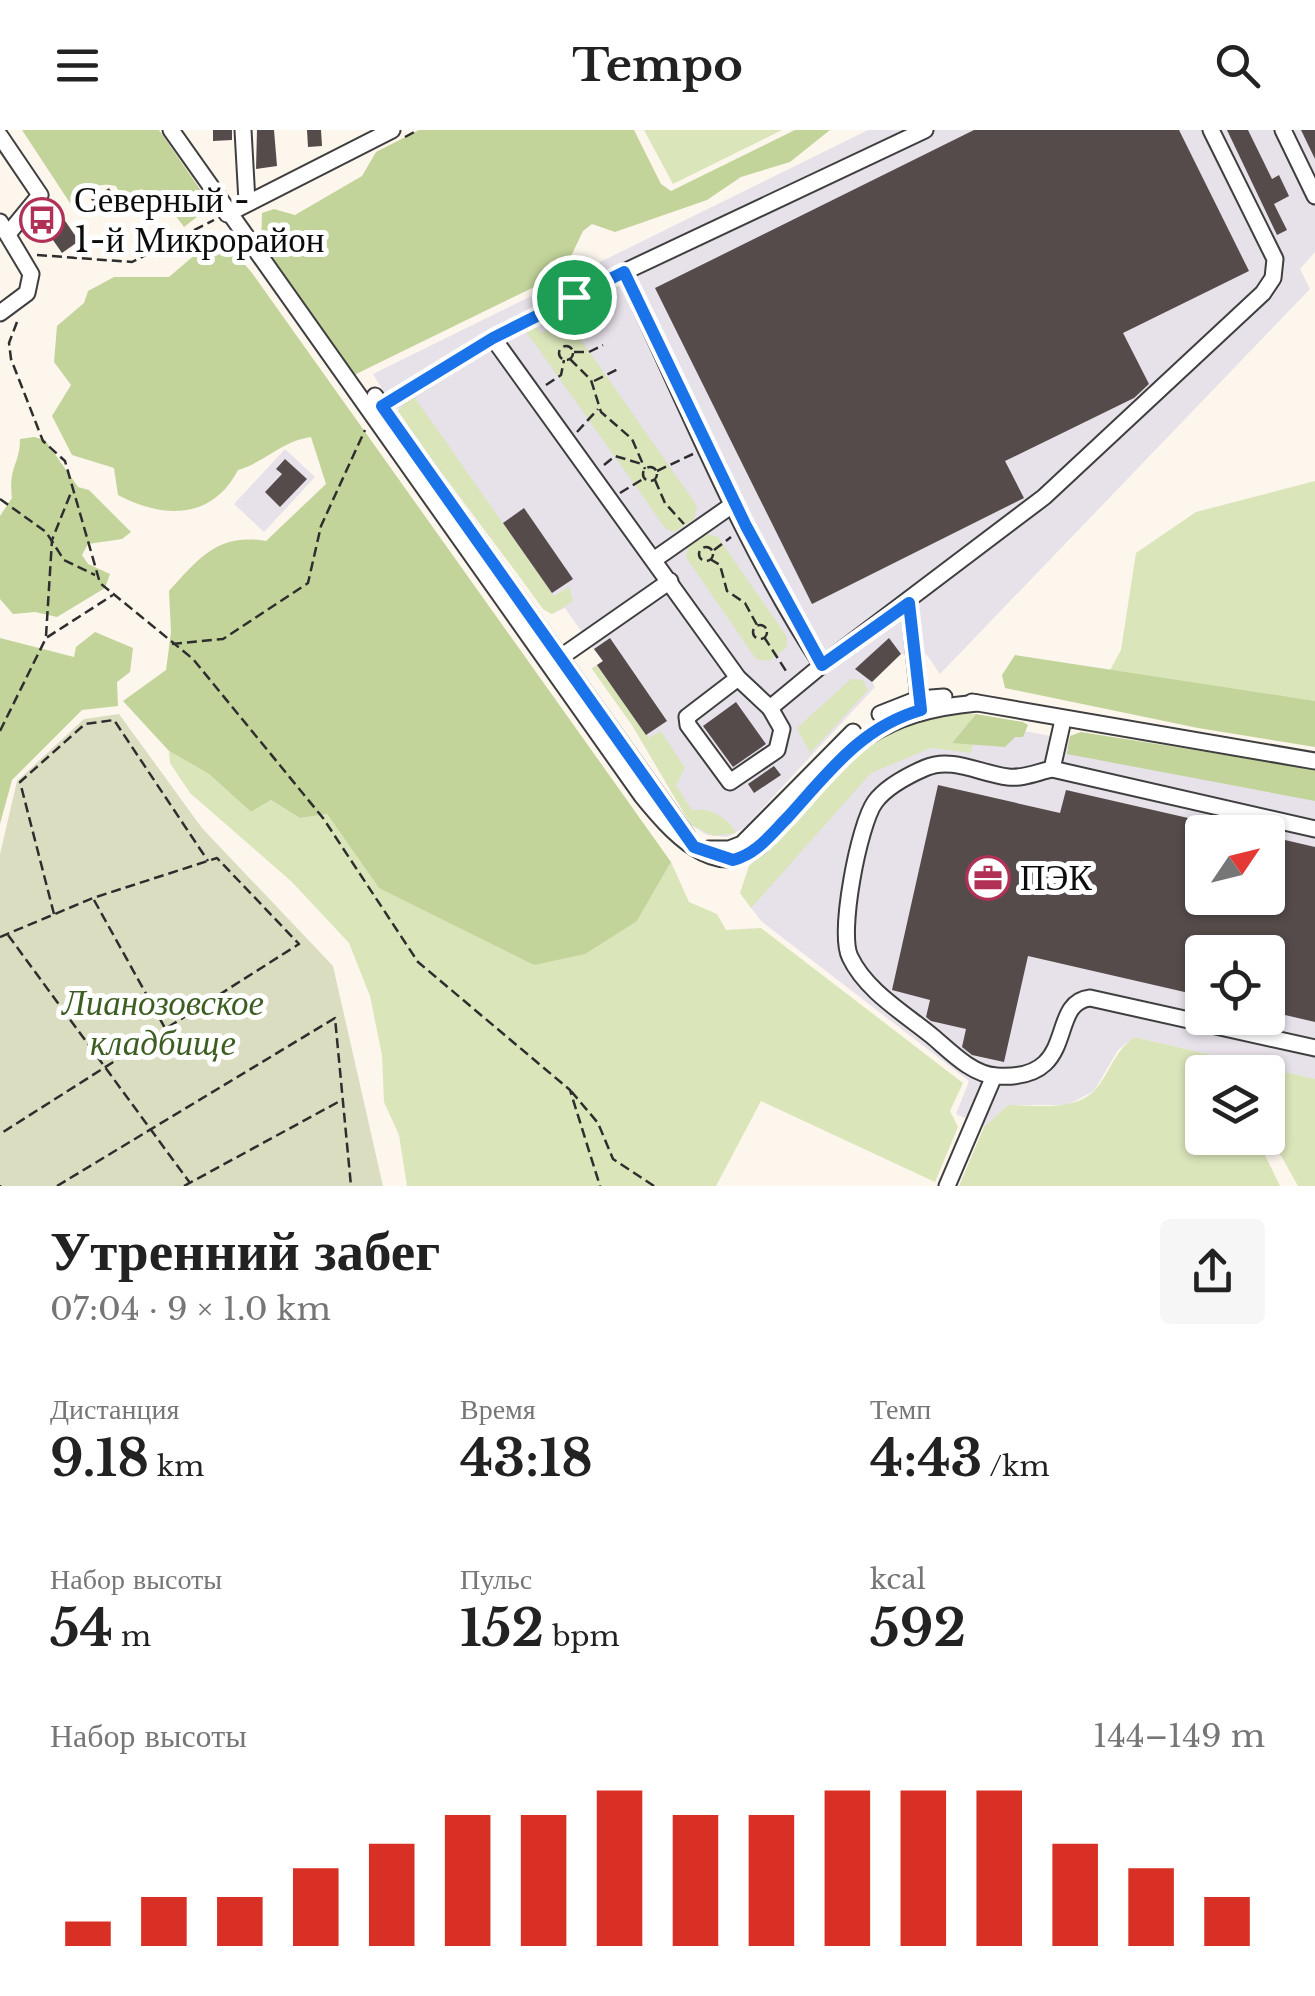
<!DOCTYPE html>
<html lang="ru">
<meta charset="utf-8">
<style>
:root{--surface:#fff;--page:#f6f6f6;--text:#222;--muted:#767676;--accent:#d93025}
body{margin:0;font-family:"Libre Baskerville",serif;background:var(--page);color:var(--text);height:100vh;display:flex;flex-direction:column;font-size:38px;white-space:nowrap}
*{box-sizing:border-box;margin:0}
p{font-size:32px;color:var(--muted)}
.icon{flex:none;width:55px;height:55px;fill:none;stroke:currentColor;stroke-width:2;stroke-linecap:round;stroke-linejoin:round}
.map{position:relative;height:1056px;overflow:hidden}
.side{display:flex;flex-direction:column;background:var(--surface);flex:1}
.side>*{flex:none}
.needle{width:65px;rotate:55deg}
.tools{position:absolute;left:1185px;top:685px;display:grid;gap:20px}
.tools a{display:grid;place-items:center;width:100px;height:100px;border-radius:10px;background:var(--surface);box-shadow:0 2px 8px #0004;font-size:50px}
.pin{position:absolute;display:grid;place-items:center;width:85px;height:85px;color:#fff;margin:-42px;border:5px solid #fff;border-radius:50%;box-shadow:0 2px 10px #0007}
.round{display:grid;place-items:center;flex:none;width:105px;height:105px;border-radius:10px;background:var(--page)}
.overview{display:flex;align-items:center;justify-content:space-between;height:170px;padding:0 50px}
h1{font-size:55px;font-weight:700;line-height:75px}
.figures{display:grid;grid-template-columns:repeat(3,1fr);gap:15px;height:170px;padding:10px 50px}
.figures div{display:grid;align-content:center}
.figures b{font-size:50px;font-weight:700}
.figures small{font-size:28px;font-weight:400}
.figures p{font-size:28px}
.chart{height:280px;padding:20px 50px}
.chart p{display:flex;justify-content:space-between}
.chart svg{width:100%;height:180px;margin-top:10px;stroke:var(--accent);stroke-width:6}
header{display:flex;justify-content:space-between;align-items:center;height:130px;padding:0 50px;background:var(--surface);font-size:45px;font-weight:700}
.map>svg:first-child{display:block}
</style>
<header><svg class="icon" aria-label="menu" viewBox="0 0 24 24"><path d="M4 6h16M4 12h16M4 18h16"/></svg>Tempo<svg class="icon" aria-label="search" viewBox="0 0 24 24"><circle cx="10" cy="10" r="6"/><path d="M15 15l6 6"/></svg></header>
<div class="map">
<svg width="1315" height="1056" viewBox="0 0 1315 1056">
<rect width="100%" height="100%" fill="#fdf6ed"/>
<!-- industrial -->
<g fill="#e7e1ea" fill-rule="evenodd">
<polygon points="868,0 1315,0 1315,122 1300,139 1310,159 940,544 927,525 901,524 884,536 872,552 875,557 744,698 727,707 707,705 691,695 632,595 592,538 602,531 565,478 552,484 543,479 462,365 441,345 398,281 400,273 392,262 384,262 373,244"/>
<polygon points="285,319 315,347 264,402 234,374"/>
<path d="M944,586L1315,656V949L1134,907L1118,920L1094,961L1067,975H1008L984,997L956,984L969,951L761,791L740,763L862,621ZM1202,702H1268V768H1202ZM1202,822H1268V888H1202Z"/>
</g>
<!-- green -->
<g fill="#dae5ba" fill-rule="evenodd">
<polygon points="644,0 782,0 673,54"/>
<polygon points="576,175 586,193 575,201 697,376 694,389 674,402 666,399 525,200 536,195 541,203 548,199 544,191 561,183 568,192 574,188 569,178"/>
<path d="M413,265L554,466L569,457L573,471L552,484L543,479C495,412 444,349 398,281Z"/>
<polygon points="1315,351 1315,571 1109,542 1121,520 1136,423 1196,382"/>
<polygon points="707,404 718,407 787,507 787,517 769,531 756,529 686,427 688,416"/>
<path d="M597,535L649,608L661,601L685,638L676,655L692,681C707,675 729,689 736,703L714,706L691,695L632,595L592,539Z"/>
<polygon points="851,549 863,550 868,560 810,623 797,598"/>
<polygon points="935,582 976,584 952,612 973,614 971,623 931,618 871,643 751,778 740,763 749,736 859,618"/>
<polygon points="169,621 209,644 251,682 271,670 300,688 327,684 379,758 637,791 671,732 689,772 717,784 726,800 761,798 963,953 950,981 958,997 935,1052 761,971 716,1056 407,1056 399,1005 384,972 382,925 370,866 349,813 292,752 190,663 170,633"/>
<path d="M1134,907L1315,949V1056H1298L1275,1015L1263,1021L1280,1056H959L984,997L1008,975C1035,975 1074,982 1095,960C1110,943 1114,922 1134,907ZM1202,942H1268V1008H1202Z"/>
</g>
<!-- forest -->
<g fill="#c2d49a">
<path d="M22,0H159L202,62L207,71L202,83L184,97C167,73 166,76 142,59L121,66L116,56C94,51 86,61 70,73Z"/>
<polygon points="419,0 634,0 661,54 671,61 795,0 830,0 790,32 741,47 707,70 615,102 592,94 583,101 563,143 352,246 261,116 262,83 274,79 295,85 362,46 376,22"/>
<path d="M219,104L252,143L671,732L637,791L585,824L534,835L379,758L327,684L300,688L271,670L251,682L209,644L169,621L123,571L166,540L171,502L169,461C200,427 218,403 266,411L326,354L311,307C282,311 265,332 238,340C212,390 163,389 118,365L114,338L72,325L52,286L71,255L54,232L57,196L84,173L88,161L114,147H169Z"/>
<path d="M34,307L45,310L78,357L89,360L131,402L122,409L88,414L82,425L88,434L110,444L105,458L57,487L35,482L13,484L0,469V386L12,368C8,336 20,335 20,309Z"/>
<polygon points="95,502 133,518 130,542 117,552 118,576 82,580 12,650 0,694 0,508 74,527 76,517"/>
<polygon points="1015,525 1315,571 1315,617 1198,598 1005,558 1002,545"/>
<polygon points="976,584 1023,592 1028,595 1023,607 1015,607 1005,617 952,613"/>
<polygon points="1081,602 1315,639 1315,671 1067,624 1070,606"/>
</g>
<!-- cemetery -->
<polygon fill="#dbddc0" points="119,584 202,698 333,836 383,1056 0,1056 0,724 17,651 84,589"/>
<!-- building -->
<g fill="#544b4a">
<polygon points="213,0 232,0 232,10 213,11"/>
<polygon points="257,0 274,0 277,36 256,39"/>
<polygon points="307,0 321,0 322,16 308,17"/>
<polygon points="974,0 1179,0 1249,141 1123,203 1149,254 1134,268 1005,331 1024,368 812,474 655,158"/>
<polygon points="1227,0 1248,0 1272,49 1279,45 1289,66 1274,74 1287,100 1277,105"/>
<polygon points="1301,0 1315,0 1315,29"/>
<polygon points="109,58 117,71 98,82 91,69"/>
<polygon points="61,85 79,111 62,123 44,97"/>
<polygon points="285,329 307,349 280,377 265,362 282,344 276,339"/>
<polygon points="524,378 573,449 552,463 503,393"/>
<polygon points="610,508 667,591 646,605 597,535 603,531 594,519"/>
<polygon points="889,508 901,524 872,552 855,539"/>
<polygon points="736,572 766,614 733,637 703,596"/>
<polygon points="774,636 781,645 754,663 748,654"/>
<polygon points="938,655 1060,683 1066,660 1236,699 1236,702 1202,702 1202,768 1268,768 1268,706 1315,717 1315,892 1268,881 1268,822 1202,822 1202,866 1028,826 1004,932 972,925 962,917 966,899 931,891 926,887 930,870 892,860"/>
</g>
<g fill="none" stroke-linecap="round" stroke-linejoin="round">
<!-- minor casing -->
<g stroke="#3f3f3f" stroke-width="19">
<g id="minor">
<path d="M171,0L642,666C669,699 715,754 760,716C837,634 857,584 977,573"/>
<polyline points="243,0 247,72"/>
<path d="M925,0L624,142C687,273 742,414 822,535L1044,367L1263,163L1273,148L1275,129L1211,0"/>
<polyline points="1283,0 1315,66"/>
<polyline points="0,6 40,65 8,104"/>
<polyline points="227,84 392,0"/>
<polyline points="0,92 31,144 27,163 0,183"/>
<polyline points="624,142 493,208 738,548 770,578 822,535"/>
<polyline points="375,266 687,706"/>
<polyline points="383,276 493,208"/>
<polyline points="655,429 735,373"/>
<polyline points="909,473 920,578"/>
<polyline points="561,527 670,451"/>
<polyline points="738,548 687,587 688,595 730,652 777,620 782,599 770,578"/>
<polyline points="972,572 1315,631"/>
<polyline points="880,584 918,569 944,567"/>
<polyline points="1052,639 1063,590"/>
<path d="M1315,699L1052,639C1038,642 1022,649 1008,647C981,644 952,626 925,638C909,645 886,657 875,672C859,694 838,803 850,827C866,861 904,883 932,906C950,921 971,944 996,946C1081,952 1046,873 1090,868L1315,918"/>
<polyline points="708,719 729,719 742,714 853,602"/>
<polyline points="947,1056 994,946"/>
</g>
</g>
<!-- path -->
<g stroke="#2e2e2e" stroke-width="2.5" stroke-dasharray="10 5" stroke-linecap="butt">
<polyline points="405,7 418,0"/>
<polyline points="37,125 132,132 214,90"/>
<polyline points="17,192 9,213 11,229 43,311 65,331 100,453 193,529 323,688 418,832 570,960 600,1056"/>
<circle cx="566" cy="223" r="7"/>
<polyline points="574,222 589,222 603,215"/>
<polyline points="570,229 591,250 601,282 632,309 645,339"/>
<polyline points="594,251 618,239"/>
<polyline points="546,255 561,245 564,230"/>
<polyline points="577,302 598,279"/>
<polyline points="604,335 615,326 642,334"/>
<circle cx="650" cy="344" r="7"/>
<polyline points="657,341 693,324"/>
<polyline points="655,350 665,373 684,394"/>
<polyline points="620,363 643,349"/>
<polyline points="0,369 46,402 64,430 95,445"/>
<circle cx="706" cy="424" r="7"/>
<polyline points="714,420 731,407"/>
<polyline points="710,429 720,435 727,461 745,473 757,495"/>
<circle cx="760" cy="502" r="7"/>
<polyline points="46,506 52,410 72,360"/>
<polyline points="764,507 788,544"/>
<polyline points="172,514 223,509 308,453 321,396 365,300"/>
<polyline points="0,601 46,508 113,465"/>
<polyline points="94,770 165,898"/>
<polyline points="54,784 20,652 85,594 114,590 208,731"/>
<polyline points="8,805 190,1053"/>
<polyline points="0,807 93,768 217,728 299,814 0,1004"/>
<polyline points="571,961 598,993 613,1029 654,1056"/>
<polyline points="0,1055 0,1056"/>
<polyline points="57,1056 335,888 351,1056"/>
<polyline points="184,1056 340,971"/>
</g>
<!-- minor -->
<use href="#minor" stroke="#fff" stroke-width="15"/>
</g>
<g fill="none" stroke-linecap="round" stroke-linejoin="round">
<!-- route casing -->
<g stroke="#fff" stroke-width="20">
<path id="route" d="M624,142L746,396L822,535L909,473L921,580C861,597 828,643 788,687C771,704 757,724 733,730L694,717L382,276L493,208Z"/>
</g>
<!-- route -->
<use href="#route" stroke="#1a73e8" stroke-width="12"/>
</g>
<!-- icons -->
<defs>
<g id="bus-ring" transform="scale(2.25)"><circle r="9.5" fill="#fff" stroke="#b03155" stroke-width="1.5"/><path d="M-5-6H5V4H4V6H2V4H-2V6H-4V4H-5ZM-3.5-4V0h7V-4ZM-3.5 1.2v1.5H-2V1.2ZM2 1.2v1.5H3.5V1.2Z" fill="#b03155"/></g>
<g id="office-ring" transform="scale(2.25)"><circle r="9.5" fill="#fff" stroke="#b03155" stroke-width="1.5"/><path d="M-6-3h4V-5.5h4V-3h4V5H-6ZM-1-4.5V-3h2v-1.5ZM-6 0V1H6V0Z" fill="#b03155"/></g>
</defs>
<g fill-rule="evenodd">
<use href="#bus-ring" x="42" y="90"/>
<use href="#office-ring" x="988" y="748"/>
</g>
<g text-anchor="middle" stroke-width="10" stroke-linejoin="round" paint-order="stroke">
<!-- poi labels -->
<g font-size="35" fill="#0c0c0c" stroke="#fff" text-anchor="start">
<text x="74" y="82">Северный -<tspan x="74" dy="40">1-й Микрорайон</tspan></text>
<text x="1020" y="760">ПЭК</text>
</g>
<!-- park labels -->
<g font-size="35" font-style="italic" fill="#3d5e23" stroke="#fff">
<text x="163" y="885">Лианозовское<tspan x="163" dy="40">кладбище</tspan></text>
</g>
</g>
</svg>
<div class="tools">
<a><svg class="needle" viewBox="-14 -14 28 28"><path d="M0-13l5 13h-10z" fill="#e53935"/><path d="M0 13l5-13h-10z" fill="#767676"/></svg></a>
<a><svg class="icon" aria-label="locate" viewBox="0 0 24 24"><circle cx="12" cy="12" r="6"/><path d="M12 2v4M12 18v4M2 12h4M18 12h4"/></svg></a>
<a><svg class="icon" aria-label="layers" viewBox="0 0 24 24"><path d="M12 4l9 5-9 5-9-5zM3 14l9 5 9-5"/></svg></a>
</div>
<div class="pin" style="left:574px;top:167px;background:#1e9e55"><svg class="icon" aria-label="arrive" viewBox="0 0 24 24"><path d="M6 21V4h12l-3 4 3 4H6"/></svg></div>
</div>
<section class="side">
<div class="overview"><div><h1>Утренний забег</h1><p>07:04 · 9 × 1.0 km</p></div><a class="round"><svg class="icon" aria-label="share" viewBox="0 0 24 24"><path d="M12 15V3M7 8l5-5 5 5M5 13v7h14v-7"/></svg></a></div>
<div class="figures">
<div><p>Дистанция</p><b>9.18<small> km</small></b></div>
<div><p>Время</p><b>43:18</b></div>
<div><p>Темп</p><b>4:43<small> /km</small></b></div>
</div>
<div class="figures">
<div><p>Набор высоты</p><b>54<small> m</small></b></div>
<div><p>Пульс</p><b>152<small> bpm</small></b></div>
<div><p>kcal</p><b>592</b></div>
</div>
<div class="chart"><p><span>Набор высоты</span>144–149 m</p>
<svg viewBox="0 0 160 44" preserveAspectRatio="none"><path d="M5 44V38M15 44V32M25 44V32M35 44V25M45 44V19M55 44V12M65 44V12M75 44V6M85 44V12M95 44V12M105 44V6M115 44V6M125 44V6M135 44V19M145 44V25M155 44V32"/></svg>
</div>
</section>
